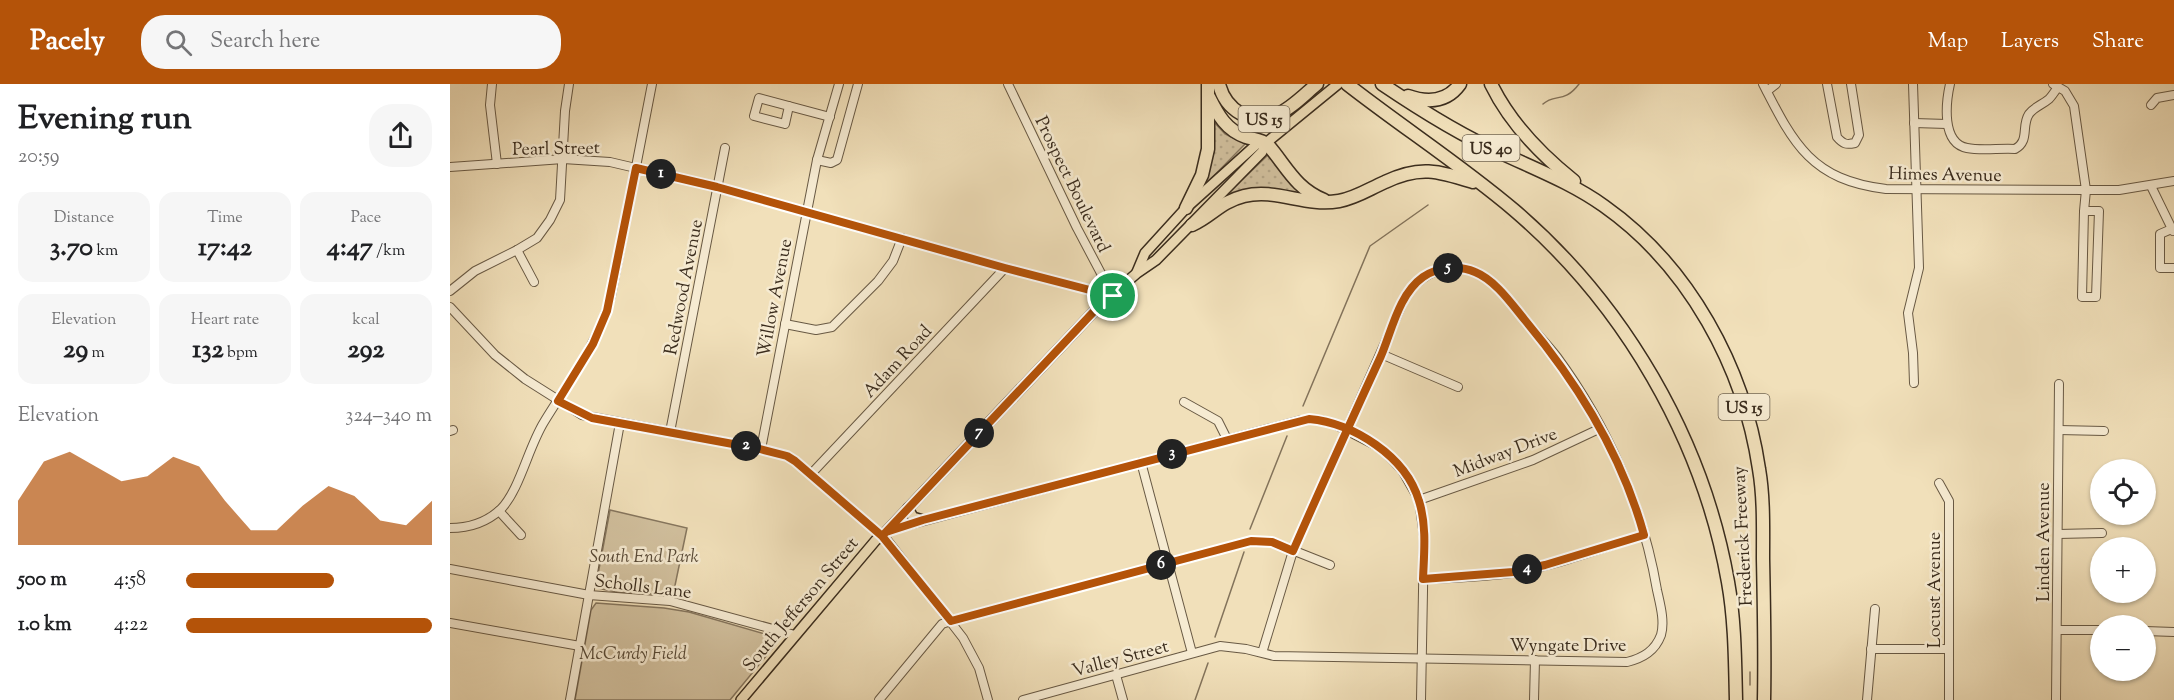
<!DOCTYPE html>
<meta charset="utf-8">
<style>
:root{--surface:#fff;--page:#f6f6f6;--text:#202124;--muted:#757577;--accent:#b45309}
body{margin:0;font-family:"Sorts Mill Goudy",serif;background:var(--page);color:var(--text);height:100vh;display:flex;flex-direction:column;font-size:22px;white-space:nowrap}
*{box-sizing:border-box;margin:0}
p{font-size:20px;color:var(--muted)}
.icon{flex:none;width:33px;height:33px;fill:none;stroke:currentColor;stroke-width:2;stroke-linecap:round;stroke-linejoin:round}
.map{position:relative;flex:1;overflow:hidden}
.details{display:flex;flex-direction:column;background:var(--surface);width:450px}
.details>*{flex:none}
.tools{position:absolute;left:1640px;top:375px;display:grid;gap:12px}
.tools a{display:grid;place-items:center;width:66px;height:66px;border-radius:50%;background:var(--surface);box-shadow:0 2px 4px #0004;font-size:30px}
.pin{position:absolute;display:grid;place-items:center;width:51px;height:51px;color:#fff;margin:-26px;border:3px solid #fff;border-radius:50%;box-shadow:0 2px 6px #0007}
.km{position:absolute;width:30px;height:30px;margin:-15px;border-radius:50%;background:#222;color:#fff;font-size:16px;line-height:30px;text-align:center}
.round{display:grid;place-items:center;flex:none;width:63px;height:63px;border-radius:24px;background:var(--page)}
.overview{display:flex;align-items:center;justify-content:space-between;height:102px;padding:0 18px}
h1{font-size:33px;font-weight:700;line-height:45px}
.stats{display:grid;grid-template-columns:repeat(3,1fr);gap:9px;height:102px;padding:6px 18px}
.stats div{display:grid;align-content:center;border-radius:15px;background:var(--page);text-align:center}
.stats b{font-size:26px;font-weight:700}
.stats small{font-size:16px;font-weight:400}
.stats p{font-size:16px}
.chart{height:168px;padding:12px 18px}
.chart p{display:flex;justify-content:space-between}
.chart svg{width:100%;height:108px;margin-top:6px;fill:var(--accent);opacity:.7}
ul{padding:0 18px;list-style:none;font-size:20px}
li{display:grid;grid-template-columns:96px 72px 1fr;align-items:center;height:45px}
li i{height:15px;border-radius:8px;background:var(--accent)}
header{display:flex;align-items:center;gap:36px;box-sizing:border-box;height:84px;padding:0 30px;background:var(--accent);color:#fff}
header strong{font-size:28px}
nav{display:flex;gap:33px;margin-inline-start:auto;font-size:21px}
.search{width:420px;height:54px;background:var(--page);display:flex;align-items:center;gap:15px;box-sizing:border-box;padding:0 21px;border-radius:24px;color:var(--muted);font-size:22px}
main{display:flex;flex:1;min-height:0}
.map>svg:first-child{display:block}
</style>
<header>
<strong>Pacely</strong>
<div class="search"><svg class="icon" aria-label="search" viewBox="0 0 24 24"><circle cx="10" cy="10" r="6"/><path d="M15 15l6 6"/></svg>Search here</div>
<nav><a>Map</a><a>Layers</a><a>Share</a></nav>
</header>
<main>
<section class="details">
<div class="overview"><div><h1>Evening run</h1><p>20:59</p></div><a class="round"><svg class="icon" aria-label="share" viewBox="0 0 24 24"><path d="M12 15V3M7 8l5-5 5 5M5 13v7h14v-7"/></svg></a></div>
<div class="stats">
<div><p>Distance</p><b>3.70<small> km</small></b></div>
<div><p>Time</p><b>17:42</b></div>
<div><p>Pace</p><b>4:47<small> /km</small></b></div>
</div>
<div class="stats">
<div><p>Elevation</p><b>29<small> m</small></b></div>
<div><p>Heart rate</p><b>132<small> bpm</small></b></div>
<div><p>kcal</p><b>292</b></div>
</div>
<div class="chart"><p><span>Elevation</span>324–340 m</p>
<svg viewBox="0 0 160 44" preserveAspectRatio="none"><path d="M0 44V26L10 10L20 6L30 12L40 18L50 16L60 8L70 12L80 26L90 38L100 38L110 28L120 20L130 24L140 34L150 36L160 26V44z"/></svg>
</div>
<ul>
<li><b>500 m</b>4:58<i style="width:60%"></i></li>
<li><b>1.0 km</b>4:22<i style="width:100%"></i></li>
</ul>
</section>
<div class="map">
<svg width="1724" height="616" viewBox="0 0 1724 616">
<defs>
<pattern id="grass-dots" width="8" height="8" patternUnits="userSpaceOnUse" patternTransform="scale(1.5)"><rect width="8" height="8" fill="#d2c19f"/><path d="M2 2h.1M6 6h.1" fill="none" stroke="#b5a688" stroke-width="1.8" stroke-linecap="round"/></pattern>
</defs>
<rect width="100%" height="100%" fill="#f1e0ba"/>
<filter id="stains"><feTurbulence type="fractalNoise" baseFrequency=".00333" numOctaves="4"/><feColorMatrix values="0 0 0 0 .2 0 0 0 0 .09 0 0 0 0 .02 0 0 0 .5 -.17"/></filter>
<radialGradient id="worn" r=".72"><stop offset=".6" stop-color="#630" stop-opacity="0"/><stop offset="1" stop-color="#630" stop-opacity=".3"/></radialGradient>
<!-- grass -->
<g fill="url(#grass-dots)" stroke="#86765e" stroke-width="1.5">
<polygon points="763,37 775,50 795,60 750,106"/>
<polygon points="818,71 856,112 854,115 771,116"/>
</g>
<!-- park -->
<g fill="#d2c19f" stroke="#86765e" stroke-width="1.5">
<polygon points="160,426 237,444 223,511 167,508 147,504 146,501"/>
<polygon points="146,519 214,524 239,528 322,552 326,560 280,616 125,616 141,526"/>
</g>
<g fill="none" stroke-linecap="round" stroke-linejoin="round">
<!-- stream -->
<g stroke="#83735b" stroke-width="1.5">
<path d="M1093,20C1105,9 1114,20 1129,0"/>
<polyline points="853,322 920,162 978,121"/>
<polyline points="800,445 837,352"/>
<polyline points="765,553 794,468"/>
<polyline points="1300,588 1300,601"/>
<polyline points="745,616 758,579"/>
</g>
<!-- minor casing -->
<g stroke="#685944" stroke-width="10">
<g id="minor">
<polyline points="42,0 40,21 47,80"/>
<polyline points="558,0 627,144 663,212"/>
<path d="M1313,0C1344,61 1362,96 1436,105L1636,106H1669L1724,97"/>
<path d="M1377,0L1387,53C1393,60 1396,61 1405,59L1409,51L1401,0"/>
<polyline points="1463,0 1469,184 1458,229 1463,269 1464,299"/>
<path d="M1500,0C1496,18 1491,59 1517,64C1531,67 1550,64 1565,65C1580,57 1571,42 1579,30C1584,23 1592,21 1599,15C1602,12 1605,7 1608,3"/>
<polyline points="1603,0 1615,7 1624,22 1636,106 1634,127 1649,127 1646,213 1632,213 1634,127"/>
<polyline points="1317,7 1326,0"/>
<polyline points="1701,21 1707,14 1724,11"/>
<polyline points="339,22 335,40 304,32 309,14 380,33"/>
<polyline points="1464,39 1497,40"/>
<polyline points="367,76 381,79 387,76 408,0"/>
<polyline points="0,83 113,75 160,78 267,103 555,184 663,212"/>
<polyline points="1701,102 1723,147"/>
<polyline points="1724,144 1710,150 1710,184 1724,184"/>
<polyline points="67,166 84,198"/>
<polyline points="0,207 25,187 67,166 87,154 100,136 110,116 115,27 119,0"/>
<polyline points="0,223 45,271 75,295 132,331 311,365 337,372 345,377 438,457 513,554 529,584 538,616"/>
<polyline points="335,240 366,246 382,243 428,197 443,177 452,154"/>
<polyline points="931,270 1008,303"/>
<polyline points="734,318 768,337 777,355"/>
<polyline points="1609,346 1654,347"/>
<polyline points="0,347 3,346"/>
<polyline points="220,348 275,64"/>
<polyline points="311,365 367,76 389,0"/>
<polyline points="691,378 742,569"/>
<polyline points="361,390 555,184"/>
<polyline points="1489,399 1499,417 1499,616"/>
<polyline points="969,416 1083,376 1151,344"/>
<polyline points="49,427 71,451"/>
<path d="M0,444C19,444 37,438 51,425C70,405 78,364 94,338C119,297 148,260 161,212L202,0"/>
<polyline points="437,447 851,336 871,336 884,340 925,361 936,369 952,386 969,416 974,452 971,616"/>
<polyline points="1608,450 1652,449"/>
<polyline points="0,485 139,511 220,517 345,551"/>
<path d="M973,495C1002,494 1032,493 1061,489C1106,482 1151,464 1194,451"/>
<polyline points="0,539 130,562"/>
<polyline points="1608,546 1650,546"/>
<polyline points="1695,547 1724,548"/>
<polyline points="1421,565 1499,565"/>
<polyline points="666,591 673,616"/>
<polyline points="120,616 170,339"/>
<polyline points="429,616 492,540 507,535 801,457 822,458 880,481"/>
<path d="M573,616L770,562L796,565L824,572L1177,578C1193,574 1205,567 1211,551C1215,537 1210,520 1207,506C1193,423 1157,341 1107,273C1097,260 1085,248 1074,235C1061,219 1045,196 1025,188C999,176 974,189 957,209L843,467L812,569"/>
<polyline points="1084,616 1085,576"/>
<polyline points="1417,616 1425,525"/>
<polyline points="1606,616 1609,300"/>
</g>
</g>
<!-- major casing -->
<g stroke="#3a2c1d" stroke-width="12">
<g id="major">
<polyline points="687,188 695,169 736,124 807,60 816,59"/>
<polyline points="458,424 463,433 473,436"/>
<polyline points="291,616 426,456 432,452 649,222 687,189 706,176 812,68 816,59 888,0"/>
</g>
</g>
<!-- highway casing -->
<g stroke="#3a2c1d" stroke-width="15">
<g id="highway">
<path d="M769,0C775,25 801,43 826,31C841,25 855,10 867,0"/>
<path d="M897,0C952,43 1011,81 1064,126C1174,220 1253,355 1278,498C1285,537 1285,577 1286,616"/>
<path d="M932,0C969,25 1008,50 1049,68C1085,85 1122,99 1154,122C1239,182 1294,283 1309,385C1314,414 1313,445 1313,475C1314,522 1315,569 1314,616"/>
<path d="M1041,0C1060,39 1090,70 1124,97"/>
<path d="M958,12C978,19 997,18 1010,0"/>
<path d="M759,13C768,31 776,46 796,53C803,55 813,56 818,61C837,83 845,104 874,116"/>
<polyline points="736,124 752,91 758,65 758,0"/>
<path d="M742,141C762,132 770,118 794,112C826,104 855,123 889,117C906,114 919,105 935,98C970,81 988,87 1023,98"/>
</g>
</g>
<!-- minor -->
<use href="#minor" stroke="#f6ebd2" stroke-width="8"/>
<!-- major -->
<use href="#major" stroke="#f1e0ba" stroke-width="9"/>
<!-- highway -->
<use href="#highway" stroke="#f1e0ba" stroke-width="12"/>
</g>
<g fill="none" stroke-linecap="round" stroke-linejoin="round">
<!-- route casing -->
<g stroke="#fff" stroke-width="12">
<path id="route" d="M663,212L555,184L267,103L186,84L157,227L143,260L108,317L142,334L310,365L337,372L345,377L432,452L436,448L473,436L859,335C903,339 956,372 969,417C977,442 974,470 973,495L1063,488L1095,481L1194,451C1172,371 1127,298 1074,235C1061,219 1045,196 1025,188C1009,181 987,183 973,193C949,210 942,246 931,272C901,337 872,401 843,467L822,458L801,457L501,537L432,452L436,448L649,222L663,212"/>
</g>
<!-- route -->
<use href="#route" stroke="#b45309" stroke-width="8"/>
</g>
<g text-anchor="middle" stroke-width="5" stroke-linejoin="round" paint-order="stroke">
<!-- shield labels -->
<g fill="#f6ebd2" stroke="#726553" stroke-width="1.5">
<rect x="788.5" y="22" width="51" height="26" rx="4.5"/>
<rect x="1012.5" y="51" width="57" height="26" rx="4.5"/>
<rect x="1268.5" y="310" width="51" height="26" rx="4.5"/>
</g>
<g font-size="16" font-weight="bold" fill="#3a2c1d">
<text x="814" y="41">US 15</text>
<text x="1041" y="70">US 40</text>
<text x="1294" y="329">US 15</text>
</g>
<!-- street labels -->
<g font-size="18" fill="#3a2c1d" stroke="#f6ebd2">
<text transform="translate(106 64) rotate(-1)" y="6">Pearl Street</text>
<text transform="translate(1495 90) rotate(1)" y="6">Himes Avenue</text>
<text transform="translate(623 100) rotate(64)" y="6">Prospect Boulevard</text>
<text transform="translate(233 203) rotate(-79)" y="6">Redwood Avenue</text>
<text transform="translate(324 214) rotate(-79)" y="6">Willow Avenue</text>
<text transform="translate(447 277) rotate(-47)" y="6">Adam Road</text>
<text transform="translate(1055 368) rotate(-21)" y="6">Midway Drive</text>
<text transform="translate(1292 452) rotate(-93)" y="6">Frederick Freeway</text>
<text transform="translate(1593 458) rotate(-90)" y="6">Linden Avenue</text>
<text transform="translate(193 502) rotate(7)" y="6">Scholls Lane</text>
<text transform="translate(1484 506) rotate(-90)" y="6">Locust Avenue</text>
<text transform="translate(350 520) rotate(-50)" y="6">South Jefferson Street</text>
<text x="1118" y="567">Wyngate Drive</text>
<text transform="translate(670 574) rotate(-15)" y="6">Valley Street</text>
</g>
<!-- park labels -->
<g font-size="18" font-style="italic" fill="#584a37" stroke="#f6ebd2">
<text x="194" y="478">South End Park</text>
<text x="183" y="575">McCurdy Field</text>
</g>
</g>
<rect width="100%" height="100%" filter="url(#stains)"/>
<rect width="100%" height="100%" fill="url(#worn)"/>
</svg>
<div class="tools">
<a><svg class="icon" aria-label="locate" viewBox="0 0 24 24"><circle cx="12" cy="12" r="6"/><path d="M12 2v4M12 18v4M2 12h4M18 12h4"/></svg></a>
<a>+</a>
<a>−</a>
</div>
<div class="pin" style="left:663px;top:212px;background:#1e9e55"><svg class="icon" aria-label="arrive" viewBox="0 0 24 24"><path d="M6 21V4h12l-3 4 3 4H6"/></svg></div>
<b class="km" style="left:211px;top:90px">1</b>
<b class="km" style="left:296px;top:362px">2</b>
<b class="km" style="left:722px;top:370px">3</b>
<b class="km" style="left:1077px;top:485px">4</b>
<b class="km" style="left:998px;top:184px">5</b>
<b class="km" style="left:711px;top:481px">6</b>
<b class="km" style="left:529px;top:349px">7</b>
</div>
</main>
